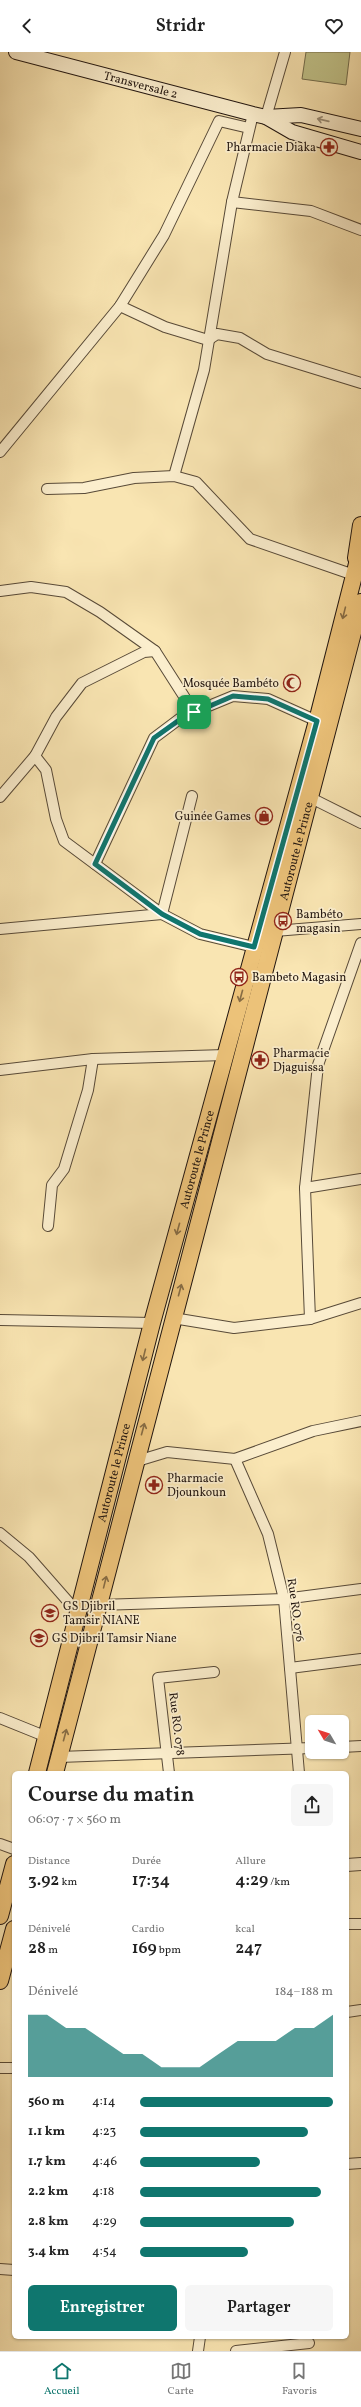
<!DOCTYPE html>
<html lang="fr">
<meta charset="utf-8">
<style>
:root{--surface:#fff;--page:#f6f6f6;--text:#222;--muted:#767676;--line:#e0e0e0;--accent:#0f766e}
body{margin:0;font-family:Vollkorn,serif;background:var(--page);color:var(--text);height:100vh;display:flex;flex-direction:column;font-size:15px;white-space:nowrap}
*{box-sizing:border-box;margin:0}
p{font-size:13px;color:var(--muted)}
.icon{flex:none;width:22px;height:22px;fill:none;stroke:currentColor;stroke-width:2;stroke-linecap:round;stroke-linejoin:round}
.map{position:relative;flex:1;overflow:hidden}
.details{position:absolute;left:12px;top:1719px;width:337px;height:568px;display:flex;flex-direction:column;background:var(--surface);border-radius:6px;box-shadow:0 1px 3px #0004}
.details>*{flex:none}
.needle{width:26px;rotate:309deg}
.controls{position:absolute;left:305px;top:1663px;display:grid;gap:8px}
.controls a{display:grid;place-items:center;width:44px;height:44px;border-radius:6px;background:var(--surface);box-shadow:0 1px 3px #0004;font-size:20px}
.pin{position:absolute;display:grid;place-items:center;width:34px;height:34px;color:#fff;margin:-17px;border-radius:8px;box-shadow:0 2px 6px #0006}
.round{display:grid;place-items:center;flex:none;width:42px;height:42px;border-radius:6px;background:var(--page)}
.overview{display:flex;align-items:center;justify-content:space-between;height:68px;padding:0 16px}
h1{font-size:22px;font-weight:600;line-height:30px}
.metrics{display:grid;grid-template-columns:repeat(3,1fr);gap:6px;height:68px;padding:4px 16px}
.metrics div{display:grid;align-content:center}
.metrics b{font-size:17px;font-weight:600}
.metrics small{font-size:11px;font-weight:400}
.metrics p{font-size:11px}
.chart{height:112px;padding:8px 16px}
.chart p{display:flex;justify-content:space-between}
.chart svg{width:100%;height:72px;margin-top:4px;fill:var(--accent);opacity:.7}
.primary-button{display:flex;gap:8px;margin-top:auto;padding:8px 16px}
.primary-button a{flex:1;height:46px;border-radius:6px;background:var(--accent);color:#fff;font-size:16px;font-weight:600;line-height:46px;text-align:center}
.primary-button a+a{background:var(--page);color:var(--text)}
ul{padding:0 16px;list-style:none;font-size:13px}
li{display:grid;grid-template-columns:64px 48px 1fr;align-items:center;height:30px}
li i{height:10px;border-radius:5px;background:var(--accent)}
header{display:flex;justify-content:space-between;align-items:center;height:52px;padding:0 16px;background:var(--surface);font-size:18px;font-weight:600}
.dock{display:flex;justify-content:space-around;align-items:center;height:56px;border-top:1px solid var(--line);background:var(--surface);font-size:11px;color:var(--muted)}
.dock a{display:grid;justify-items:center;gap:2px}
.dock .active{color:var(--accent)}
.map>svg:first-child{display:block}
</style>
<header><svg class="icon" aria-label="back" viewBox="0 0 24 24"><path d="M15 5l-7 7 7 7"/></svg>Stridr<svg class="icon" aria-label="heart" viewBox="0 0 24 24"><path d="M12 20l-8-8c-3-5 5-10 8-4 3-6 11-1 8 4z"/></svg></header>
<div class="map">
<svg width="361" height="2299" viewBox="0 0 361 2299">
<rect width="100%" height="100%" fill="#f9e5b2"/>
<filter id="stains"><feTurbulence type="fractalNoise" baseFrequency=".005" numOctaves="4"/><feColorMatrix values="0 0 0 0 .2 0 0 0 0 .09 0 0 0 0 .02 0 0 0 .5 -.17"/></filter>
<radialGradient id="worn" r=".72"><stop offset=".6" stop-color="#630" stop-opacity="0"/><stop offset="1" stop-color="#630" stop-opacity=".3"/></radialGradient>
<!-- green -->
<polygon fill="#c1c38a" stroke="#726c4d" points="306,0 350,0 346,33 302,27"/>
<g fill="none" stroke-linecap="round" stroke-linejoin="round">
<!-- minor casing -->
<g stroke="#584a38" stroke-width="12">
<g id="minor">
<polyline points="266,65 285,0"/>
<polyline points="232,150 311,159 361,178"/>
<polyline points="120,254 165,275 208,288 217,282 240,286 267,302 361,331"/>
<polyline points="0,400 120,254 164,183 219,69 249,76"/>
<polyline points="174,424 204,318 232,150 253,62"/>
<polyline points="47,437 84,436 134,426 174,424 196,430 250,487 354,523"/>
<polyline points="0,539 31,535 66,540 100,560 155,599 194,660"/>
<polyline points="35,704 56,665 82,631 144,600 155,599"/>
<polyline points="0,745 35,704 46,718 56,767 64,789 162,862 200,882 254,895"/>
<polyline points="311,746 361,771"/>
<polyline points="95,812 154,686 182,665 233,644 268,647 317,669"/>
<polyline points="0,877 162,862 192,744"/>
<polyline points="275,879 361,872"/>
<polyline points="0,1018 93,1007 225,1003"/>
<polyline points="305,1136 361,1127"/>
<polyline points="48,1174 52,1133 64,1117 88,1038 93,1007"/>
<polyline points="173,1266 234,1276 310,1267 361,1251"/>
<polyline points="310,1267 305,1136 318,1013 361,891"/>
<polyline points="0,1268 152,1271"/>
<polyline points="235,1407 268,1482 284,1547 299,1721"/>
<polyline points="134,1410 167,1400 235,1407 313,1379 361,1369"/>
<polyline points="0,1481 29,1505 79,1562"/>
<polyline points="99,1553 284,1547 361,1537"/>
<polyline points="290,1616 361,1607"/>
<polyline points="0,1666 47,1685"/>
<polyline points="342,1695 361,1694"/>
<polyline points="59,1705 312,1696"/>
<polyline points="169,1721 158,1626 214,1620"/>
<polyline points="0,1792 14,1797"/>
<polyline points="347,1872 361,1872"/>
<polyline points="347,1960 361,1958"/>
<polyline points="0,2016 14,2016"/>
<polyline points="347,2112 361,2111"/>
<polyline points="0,2217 14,2218"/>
<polyline points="198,2299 200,2285"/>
<polyline points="236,2299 309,2291"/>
</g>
</g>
<!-- tertiary casing -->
<g stroke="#584a38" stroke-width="14">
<polyline id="tertiary" points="347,1813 361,1812"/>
</g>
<!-- secondary casing -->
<g stroke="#221610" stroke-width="16">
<g id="secondary">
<path id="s1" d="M16,0L253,62L266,65L301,63L361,77"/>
<polyline points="266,65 292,80 361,100"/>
</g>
</g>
<!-- primary casing -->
<g stroke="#221610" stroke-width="18">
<g id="primary">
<polyline points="356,506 361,473"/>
<path id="s2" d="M37,1721L152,1271L317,669L361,496"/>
<path id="s3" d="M55,1721L361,550"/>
<polyline points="0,1864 14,1812"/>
<polyline points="0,1929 14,1877"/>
</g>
</g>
<!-- minor -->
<use href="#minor" stroke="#fbeecd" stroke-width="10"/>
<!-- tertiary -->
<use href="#tertiary" stroke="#fbeecd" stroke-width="12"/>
<!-- secondary -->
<use href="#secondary" stroke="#fbeecd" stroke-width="14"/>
<!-- primary -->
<use href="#primary" stroke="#ecc279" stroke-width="16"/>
</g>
<!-- one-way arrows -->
<defs><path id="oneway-shaft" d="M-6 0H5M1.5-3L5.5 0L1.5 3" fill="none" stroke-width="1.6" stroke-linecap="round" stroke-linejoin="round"/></defs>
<use stroke="#998d78" href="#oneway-shaft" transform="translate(323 68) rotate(-167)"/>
<g stroke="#876c44">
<use href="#oneway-shaft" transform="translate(344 561) rotate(104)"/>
<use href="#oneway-shaft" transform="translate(241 944) rotate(105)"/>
<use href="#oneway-shaft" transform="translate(178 1177) rotate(105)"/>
<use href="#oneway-shaft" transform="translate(180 1238) rotate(-75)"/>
<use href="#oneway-shaft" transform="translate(144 1303) rotate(104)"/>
<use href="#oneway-shaft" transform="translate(143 1377) rotate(-75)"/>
<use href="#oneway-shaft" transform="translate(105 1530) rotate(-76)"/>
<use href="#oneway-shaft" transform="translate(65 1683) rotate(-75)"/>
</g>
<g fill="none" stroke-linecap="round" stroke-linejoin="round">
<!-- route casing -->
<g stroke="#fff" stroke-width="8">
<polygon id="route" points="233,644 268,647 317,669 254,895 200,882 162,862 95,812 154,686 182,666"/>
</g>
<!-- route -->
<use href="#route" stroke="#0f766e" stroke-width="5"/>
</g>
<!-- icons -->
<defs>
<g id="pharmacy-ring" transform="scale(0.9)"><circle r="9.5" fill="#fbeecd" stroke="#8f2418" stroke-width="1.5"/><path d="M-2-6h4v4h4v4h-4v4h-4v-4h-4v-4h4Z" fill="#8f2418"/></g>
<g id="mosque-ring" transform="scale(0.9)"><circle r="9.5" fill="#fbeecd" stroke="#8f2418" stroke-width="1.5"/><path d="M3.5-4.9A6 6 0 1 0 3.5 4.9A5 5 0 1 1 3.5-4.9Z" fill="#8f2418"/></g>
<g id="shop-ring" transform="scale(0.9)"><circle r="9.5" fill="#fbeecd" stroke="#8f2418" stroke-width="1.5"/><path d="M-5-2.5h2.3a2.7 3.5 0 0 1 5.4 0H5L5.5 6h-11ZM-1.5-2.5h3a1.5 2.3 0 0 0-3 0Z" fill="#8f2418"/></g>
<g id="bus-ring" transform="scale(0.9)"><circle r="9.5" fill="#fbeecd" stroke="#8f2418" stroke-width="1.5"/><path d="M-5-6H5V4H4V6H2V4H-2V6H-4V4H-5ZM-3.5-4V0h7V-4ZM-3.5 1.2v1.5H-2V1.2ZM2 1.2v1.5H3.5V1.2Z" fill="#8f2418"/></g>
<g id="school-ring" transform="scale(0.9)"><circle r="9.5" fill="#fbeecd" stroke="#8f2418" stroke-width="1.5"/><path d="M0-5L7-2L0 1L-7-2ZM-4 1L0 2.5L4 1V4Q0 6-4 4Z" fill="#8f2418"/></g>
</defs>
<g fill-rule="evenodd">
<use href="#pharmacy-ring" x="329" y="95"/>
<use href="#mosque-ring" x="292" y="631"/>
<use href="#shop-ring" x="264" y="764"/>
<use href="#bus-ring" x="283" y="869"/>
<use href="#bus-ring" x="239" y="925"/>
<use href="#pharmacy-ring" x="260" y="1008"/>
<use href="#pharmacy-ring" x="154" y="1433"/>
<use href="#school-ring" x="50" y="1561"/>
<use href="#school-ring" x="39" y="1586"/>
</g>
<g text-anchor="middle" stroke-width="3.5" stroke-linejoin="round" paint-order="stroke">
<!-- street labels -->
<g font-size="12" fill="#221610" stroke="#fbeecd">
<text dy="4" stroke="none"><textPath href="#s1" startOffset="129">Transversale 2</textPath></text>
<text dy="4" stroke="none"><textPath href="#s3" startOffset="953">Autoroute le Prince</textPath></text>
<text dy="4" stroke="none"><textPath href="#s2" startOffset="634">Autoroute le Prince</textPath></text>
<text dy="4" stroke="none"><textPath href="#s2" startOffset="310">Autoroute le Prince</textPath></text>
<text transform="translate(296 1558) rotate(82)" y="4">Rue RO. 076</text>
<text transform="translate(177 1672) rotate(83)" y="4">Rue RO. 078</text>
</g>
<!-- poi labels -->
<g font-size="12" fill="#221610" stroke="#fbeecd" text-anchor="start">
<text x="316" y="99" text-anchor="end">Pharmacie Diaka</text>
<text x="279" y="635" text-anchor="end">Mosquée Bambéto</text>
<text x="251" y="768" text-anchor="end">Guinée Games</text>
<text x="296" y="866">Bambéto<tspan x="296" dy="14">magasin</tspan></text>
<text x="252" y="929">Bambeto Magasin</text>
<text x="273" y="1005">Pharmacie<tspan x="273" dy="14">Djaguissa</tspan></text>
<text x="167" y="1430">Pharmacie<tspan x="167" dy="14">Djounkoun</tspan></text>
<text x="63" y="1558">GS Djibril<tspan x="63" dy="14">Tamsir NIANE</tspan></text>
<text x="52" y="1590">GS Djibril Tamsir Niane</text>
</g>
</g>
<rect width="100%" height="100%" filter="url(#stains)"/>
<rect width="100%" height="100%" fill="url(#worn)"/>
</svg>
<div class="controls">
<a><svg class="needle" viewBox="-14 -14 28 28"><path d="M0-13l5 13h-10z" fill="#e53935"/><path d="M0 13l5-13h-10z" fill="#767676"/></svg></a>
</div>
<div class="pin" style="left:194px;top:660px;background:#1e9e55"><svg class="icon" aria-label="arrive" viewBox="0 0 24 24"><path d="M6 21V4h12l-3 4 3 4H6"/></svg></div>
<section class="details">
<div class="overview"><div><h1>Course du matin</h1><p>06:07 · 7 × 560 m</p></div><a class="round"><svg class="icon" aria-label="share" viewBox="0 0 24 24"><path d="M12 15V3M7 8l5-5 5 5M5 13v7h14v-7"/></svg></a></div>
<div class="metrics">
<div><p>Distance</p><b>3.92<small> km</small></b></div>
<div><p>Durée</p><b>17:34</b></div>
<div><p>Allure</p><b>4:29<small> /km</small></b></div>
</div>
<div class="metrics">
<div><p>Dénivelé</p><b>28<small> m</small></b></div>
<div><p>Cardio</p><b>169<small> bpm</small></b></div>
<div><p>kcal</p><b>247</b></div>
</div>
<div class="chart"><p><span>Dénivelé</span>184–188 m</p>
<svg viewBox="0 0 160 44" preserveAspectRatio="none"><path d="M0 44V6L10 6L20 14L30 14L40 22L50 30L60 30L70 38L80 38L90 38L100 30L110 22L120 22L130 22L140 14L150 14L160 6V44z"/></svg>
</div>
<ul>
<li><b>560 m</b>4:14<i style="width:100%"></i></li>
<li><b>1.1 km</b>4:23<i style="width:87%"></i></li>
<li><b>1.7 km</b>4:46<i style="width:62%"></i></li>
<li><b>2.2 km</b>4:18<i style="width:94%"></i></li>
<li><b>2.8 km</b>4:29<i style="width:80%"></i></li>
<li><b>3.4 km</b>4:54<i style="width:56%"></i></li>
</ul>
<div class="primary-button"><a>Enregistrer</a><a>Partager</a></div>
</section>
</div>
<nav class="dock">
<a class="active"><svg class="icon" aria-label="home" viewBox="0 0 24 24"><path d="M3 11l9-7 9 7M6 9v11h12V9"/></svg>Accueil</a>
<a><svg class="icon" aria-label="map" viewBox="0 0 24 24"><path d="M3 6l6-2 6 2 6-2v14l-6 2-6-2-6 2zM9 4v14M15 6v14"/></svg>Carte</a>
<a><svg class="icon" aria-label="saved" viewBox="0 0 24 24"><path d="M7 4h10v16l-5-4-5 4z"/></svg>Favoris</a>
</nav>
